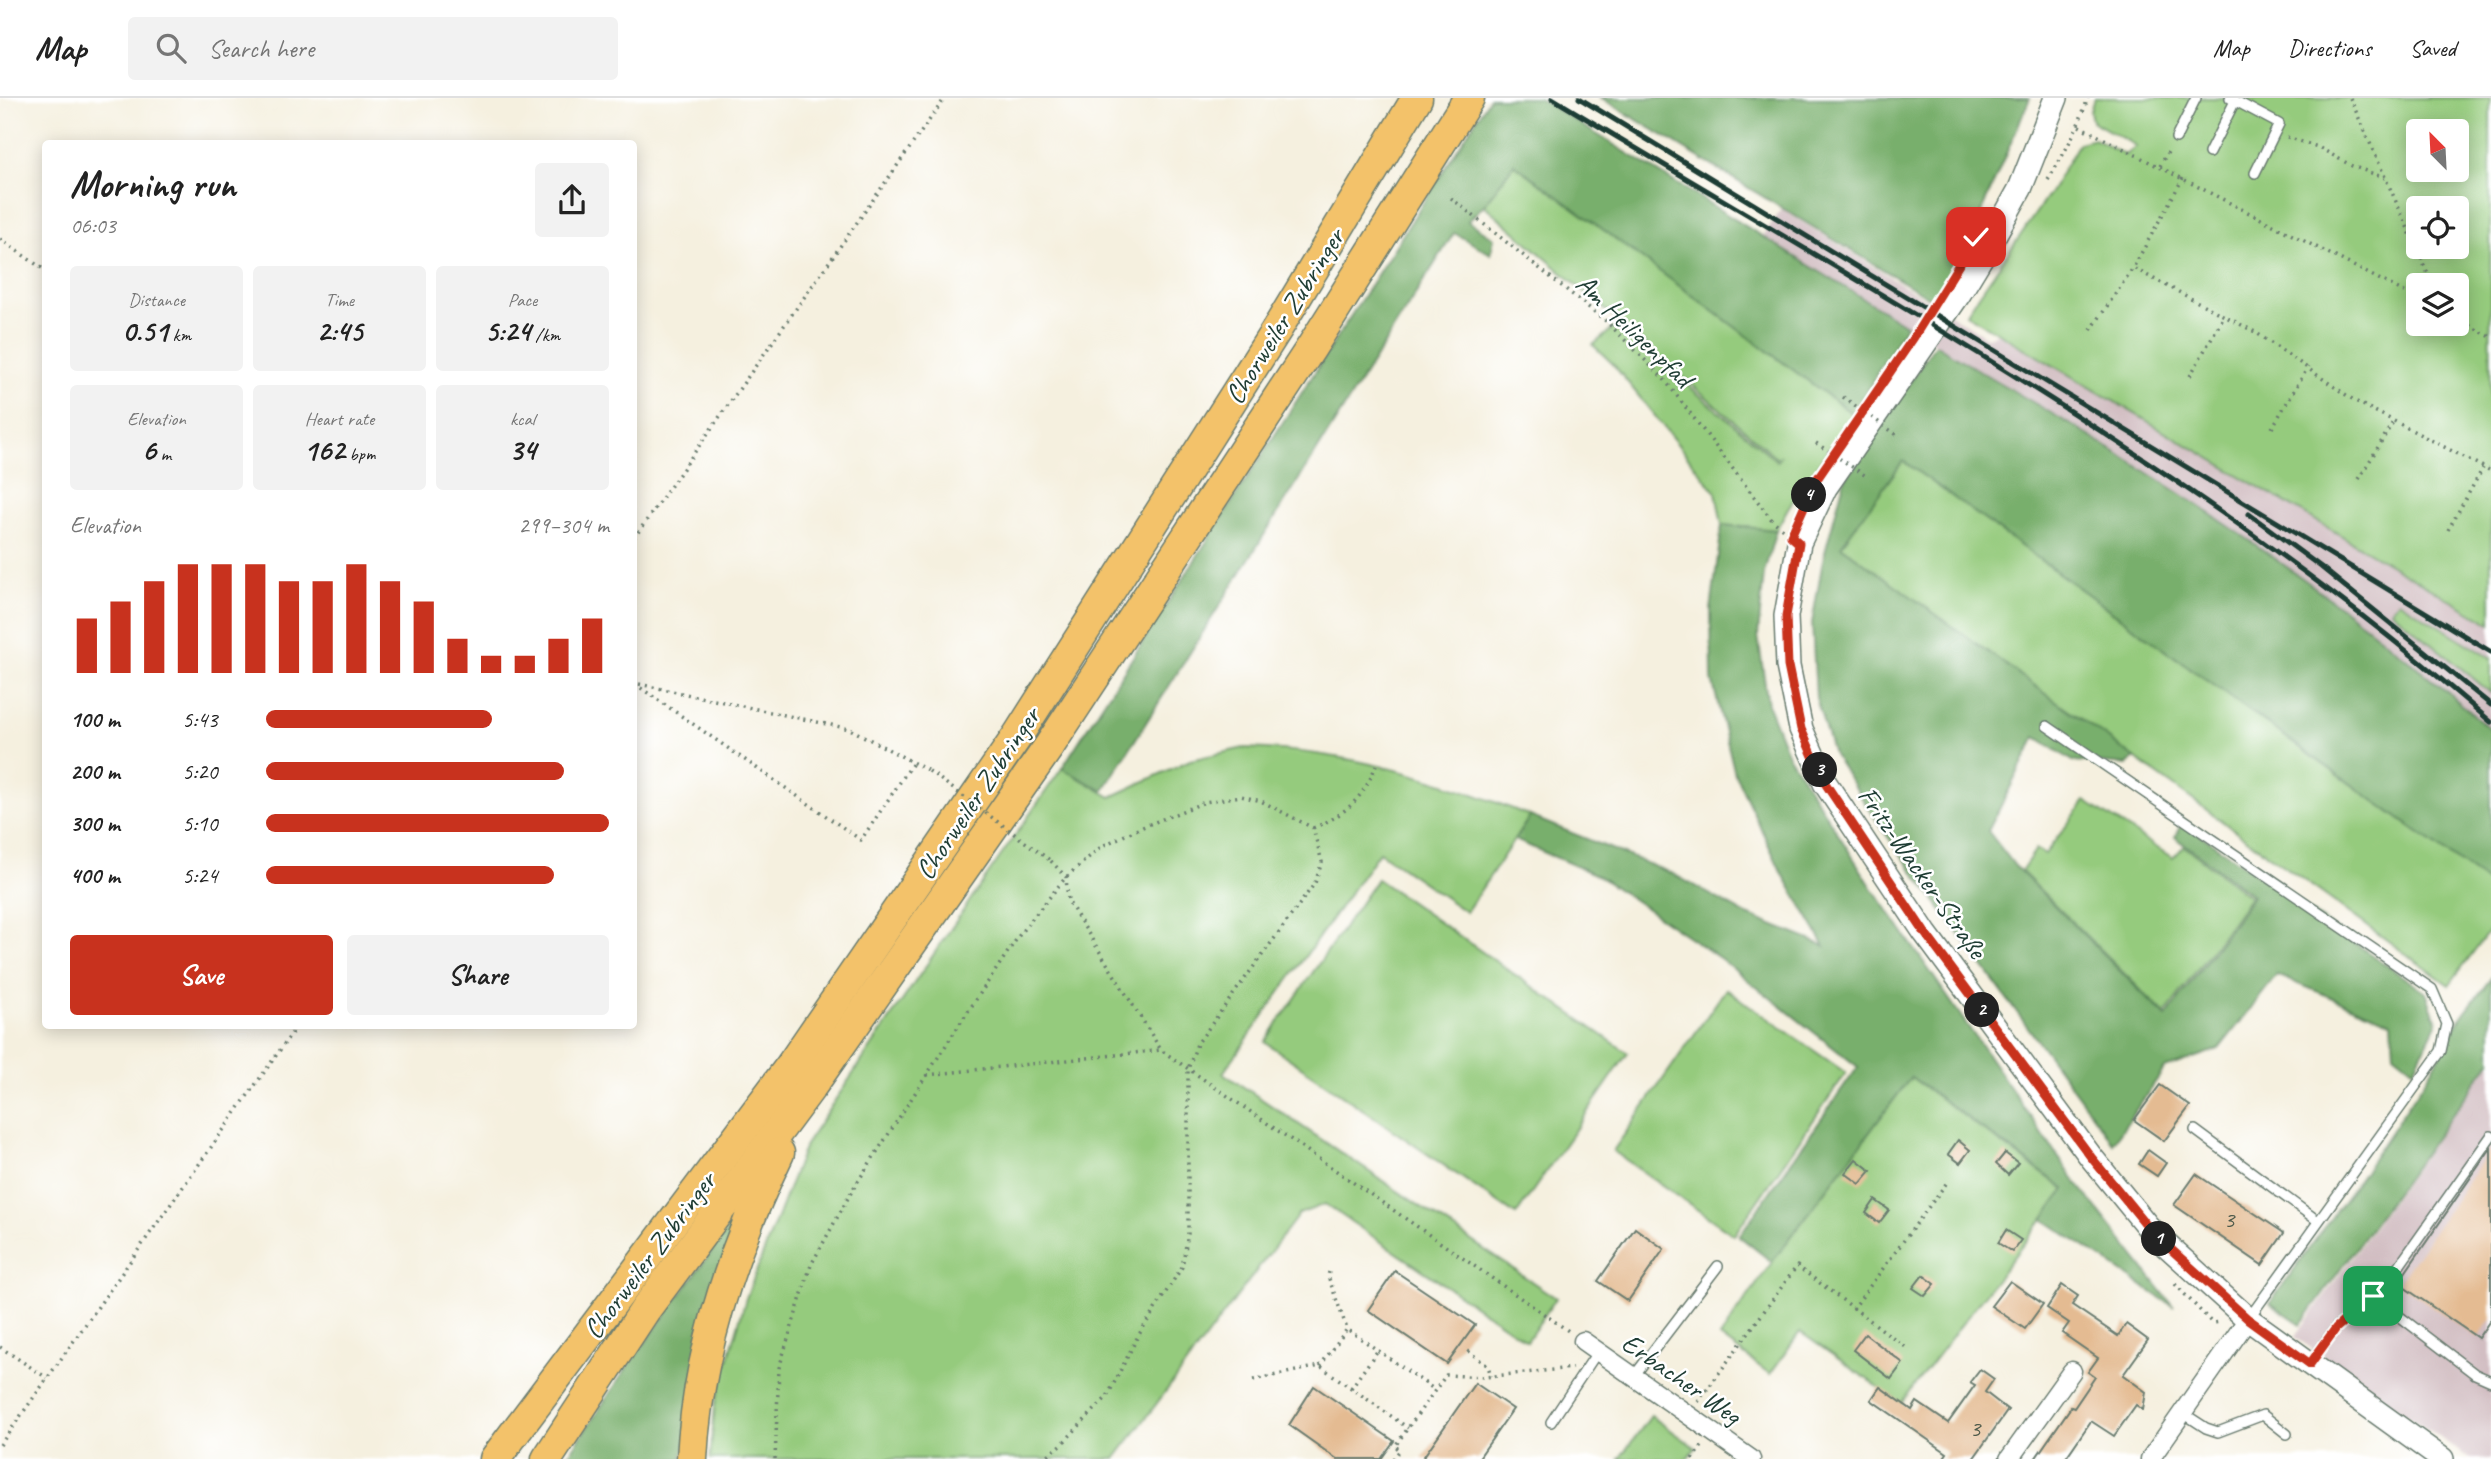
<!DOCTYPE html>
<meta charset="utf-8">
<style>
:root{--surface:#fff;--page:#f2f2f2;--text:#222;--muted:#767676;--line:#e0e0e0;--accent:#c8321e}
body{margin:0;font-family:Caveat,sans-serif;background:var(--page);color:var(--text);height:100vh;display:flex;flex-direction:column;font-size:26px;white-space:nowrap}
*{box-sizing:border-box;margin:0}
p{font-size:23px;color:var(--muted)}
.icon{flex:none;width:38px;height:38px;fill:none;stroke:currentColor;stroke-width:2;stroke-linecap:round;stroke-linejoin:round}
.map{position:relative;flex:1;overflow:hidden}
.drawer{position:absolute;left:42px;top:42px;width:595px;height:889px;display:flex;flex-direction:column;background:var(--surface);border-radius:7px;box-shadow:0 4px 18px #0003}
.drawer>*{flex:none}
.needle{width:46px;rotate:336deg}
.buttons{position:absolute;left:2406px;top:21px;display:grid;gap:14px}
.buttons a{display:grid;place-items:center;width:63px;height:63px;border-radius:7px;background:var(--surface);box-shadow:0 4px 18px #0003;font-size:35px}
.pin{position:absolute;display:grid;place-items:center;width:60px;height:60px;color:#fff;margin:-30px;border-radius:14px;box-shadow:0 4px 10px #0006}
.km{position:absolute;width:35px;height:35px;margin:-18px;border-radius:50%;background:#222;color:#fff;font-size:19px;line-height:35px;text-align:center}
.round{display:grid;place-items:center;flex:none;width:74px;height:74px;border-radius:7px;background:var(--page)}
.headline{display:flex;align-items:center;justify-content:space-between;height:119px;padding:0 28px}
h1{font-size:38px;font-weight:700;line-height:52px}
.metrics{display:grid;grid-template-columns:repeat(3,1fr);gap:10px;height:119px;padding:7px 28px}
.metrics div{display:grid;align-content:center;border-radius:7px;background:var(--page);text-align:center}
.metrics b{font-size:30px;font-weight:700}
.metrics small{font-size:19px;font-weight:400}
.metrics p{font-size:19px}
.chart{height:196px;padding:14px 28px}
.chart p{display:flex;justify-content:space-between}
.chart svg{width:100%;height:126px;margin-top:7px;stroke:var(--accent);stroke-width:6}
.button{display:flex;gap:14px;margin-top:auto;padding:14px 28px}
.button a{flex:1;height:80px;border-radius:7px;background:var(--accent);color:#fff;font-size:28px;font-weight:700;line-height:80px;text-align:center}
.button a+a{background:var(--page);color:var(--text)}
ul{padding:0 28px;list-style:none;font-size:23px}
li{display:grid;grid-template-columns:112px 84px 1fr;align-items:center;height:52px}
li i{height:18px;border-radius:9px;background:var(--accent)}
header{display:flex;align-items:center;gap:42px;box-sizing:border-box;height:98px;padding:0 35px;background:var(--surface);border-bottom:2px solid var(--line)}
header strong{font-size:33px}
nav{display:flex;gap:38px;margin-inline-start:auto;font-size:24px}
.search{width:490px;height:63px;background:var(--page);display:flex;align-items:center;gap:18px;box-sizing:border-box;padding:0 24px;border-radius:7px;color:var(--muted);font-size:26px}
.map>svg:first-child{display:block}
</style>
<header>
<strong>Map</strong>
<div class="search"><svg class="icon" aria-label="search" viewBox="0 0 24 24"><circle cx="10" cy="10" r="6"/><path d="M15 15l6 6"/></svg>Search here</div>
<nav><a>Map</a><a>Directions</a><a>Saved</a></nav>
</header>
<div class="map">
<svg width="2491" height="1361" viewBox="0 0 2491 1361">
<rect width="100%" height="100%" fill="#fff"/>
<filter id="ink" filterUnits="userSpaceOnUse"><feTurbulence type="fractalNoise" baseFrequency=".0143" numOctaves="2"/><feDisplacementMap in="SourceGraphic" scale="14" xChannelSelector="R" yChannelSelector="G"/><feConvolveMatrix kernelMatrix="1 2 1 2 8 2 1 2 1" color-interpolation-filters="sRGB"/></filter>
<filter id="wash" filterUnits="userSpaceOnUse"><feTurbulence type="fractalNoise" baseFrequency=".00686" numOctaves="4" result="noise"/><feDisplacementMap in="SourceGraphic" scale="28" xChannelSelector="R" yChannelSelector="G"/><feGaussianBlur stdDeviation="1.57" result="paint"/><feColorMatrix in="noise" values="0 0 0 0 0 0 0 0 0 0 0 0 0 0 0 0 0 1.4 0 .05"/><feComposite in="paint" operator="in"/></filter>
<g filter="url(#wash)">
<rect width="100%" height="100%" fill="#f5f0df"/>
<!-- industrial -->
<g fill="#d2bec2">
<polygon points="1781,111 1987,239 1998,236 2491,526 2491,632 2365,529 2183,398 2099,344 1964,264 1763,138"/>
<polygon points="2491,964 2491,1361 2470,1361 2295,1239"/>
</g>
<!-- green -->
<g fill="#95cb7d" stroke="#5a8458" stroke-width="2" fill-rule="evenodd">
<path d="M2094,0H2490L2491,526L1966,216L2051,93L2079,45L2094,41L2125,57L2136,48L2092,23L2090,13ZM2418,33H2457V72H2418ZM2418,110H2457V149H2418ZM2418,187H2457V226H2418Z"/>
<polygon points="1514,65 1853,316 1788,410 1776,432 1722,427 1716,394 1613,266 1593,247 1617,227 1777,363 1781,357 1778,361 1484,107"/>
<polygon points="1903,363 2491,787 2491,830 2449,887 1841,448"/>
<polygon points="2398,503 2491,560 2491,595 2391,512"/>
<path d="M1244,650C1344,652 1439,680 1530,718L1466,814L1379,754L1223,975L1556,1200L1527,1243L1325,1106L1299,1116L1115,1361H710L715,1307L746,1200L805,1047L973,798L1062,670L1111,699L1190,662Z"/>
<polygon points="2085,703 2173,760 2184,748 2250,799 2165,916 2021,773 2036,751 2045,756"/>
<polygon points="1377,781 1628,955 1516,1117 1265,944"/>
<polygon points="1726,891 1846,975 1734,1137 1613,1053"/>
<polygon points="1911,979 2065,1092 1901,1305 1800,1234 1770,1276 1720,1239 1772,1164"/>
<polygon points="1651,1318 1696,1350 1686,1361 1619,1361"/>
</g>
<!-- forest -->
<g fill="#78af6c" stroke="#4c7650" stroke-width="2">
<polygon points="1490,0 1538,0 1906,227 1853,316 1514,66 1484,107 1468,123 1494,140 1491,156 1454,135 1103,693 1062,670"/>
<polygon points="1601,0 2030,0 1964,154 1933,202"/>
<path d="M1935,246C1989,280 2045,310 2099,344C2236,428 2370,525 2491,632V787L1903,363L1841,448L2135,660L2127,667L2073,663L2036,639L1988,733L2015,768L2166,919L2253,798L2175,739L2182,724L2426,895L2437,924L2414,971L2394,955L2392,924L2277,877L2219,951L2165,970L2113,1045L1885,735L1833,656L1816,600L1812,525L1823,462L1844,383Z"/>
<polygon points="1722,427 1776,432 1764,475 1758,538 1768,607 1788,657 1873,791 2070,1076 2174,1209 2043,1121 2065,1091 1911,979 1772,1164 1739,1138 1858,969 1721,861 1597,777 1515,742 1530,718 1673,776 1747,817 1825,848 1781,773 1735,676 1712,581 1711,512"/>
<polygon points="2491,880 2491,963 2301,1226 2270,1205 2361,1078 2432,972 2462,918"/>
<polygon points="735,1121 682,1361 566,1361 626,1271"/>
</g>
<g id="blocks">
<!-- building -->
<g fill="#e4bb92">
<polygon points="2160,987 2190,1008 2164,1043 2134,1022"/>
<polygon points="1958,1042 1970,1052 1960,1065 1948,1056"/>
<polygon points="2491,1050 2491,1221 2478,1240 2398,1185"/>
<polygon points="2148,1052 2166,1065 2157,1078 2139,1066"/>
<polygon points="2005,1055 2018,1065 2008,1077 1996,1066"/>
<polygon points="1856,1061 1871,1073 1860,1086 1845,1075"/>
<polygon points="2196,1076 2284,1135 2262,1167 2174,1107"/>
<polygon points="1875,1102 1889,1112 1879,1125 1866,1115"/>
<polygon points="1635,1130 1664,1151 1628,1203 1598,1183"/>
<polygon points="2006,1132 2021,1142 2012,1154 1998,1145"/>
<polygon points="1395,1173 1475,1227 1447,1266 1368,1212"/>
<polygon points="1923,1177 1935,1186 1925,1198 1913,1190"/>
<polygon points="2010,1183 2043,1206 2025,1231 1991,1208"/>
<polygon points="2062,1187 2078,1198 2072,1207 2118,1238 2126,1226 2148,1242 2123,1277 2146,1294 2143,1312 2136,1307 2114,1338 2091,1323 2065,1361 2035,1361 2071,1309 2074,1310 2095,1279 2088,1274 2098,1260 2062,1235 2069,1225 2047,1210"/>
<polygon points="1865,1236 1903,1265 1891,1281 1853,1252"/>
<polygon points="1980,1271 1994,1281 1985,1294 2008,1312 1973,1361 1943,1361 1947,1355 1871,1302 1880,1289 1912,1312 1917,1304 1948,1325 1975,1287 1970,1284"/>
<polygon points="1475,1285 1513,1311 1478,1361 1422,1361"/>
<polygon points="1314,1288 1394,1343 1381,1361 1337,1361 1289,1327"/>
</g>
</g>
</g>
<g filter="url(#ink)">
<use href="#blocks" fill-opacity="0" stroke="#6a7c70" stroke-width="2"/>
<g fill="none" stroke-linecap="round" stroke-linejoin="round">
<!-- service casing -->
<g stroke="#6a7c70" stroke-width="12">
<g id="service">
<polyline points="2230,0 2279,26 2255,75"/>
<polyline points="2176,40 2196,0"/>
<polyline points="2209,55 2235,3"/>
<polyline points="2047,628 2432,891 2447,926 2441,953 2249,1220"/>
<polyline points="2195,1032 2318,1123"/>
<polyline points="2373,1198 2475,1276 2491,1283"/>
<polyline points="2311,1264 2336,1229 2385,1188 2491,1038"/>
<polyline points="1634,1278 1718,1168"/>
<polyline points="2183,1315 2206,1330 2218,1334 2263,1317 2287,1336"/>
<polyline points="1551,1324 1598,1253"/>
</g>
</g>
<!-- minor casing -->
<g stroke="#6a7c70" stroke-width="21">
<g id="minor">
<polyline points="1583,1243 1751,1361"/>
<polyline points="2009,1361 2072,1273"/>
<polyline points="2150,1361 2248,1221"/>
</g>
</g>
<!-- tertiary casing -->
<g stroke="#6a7c70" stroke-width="26">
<polyline id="tertiary" points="2056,0 2020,91 1990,145 1959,196 1825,390 1799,445 1786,518 1788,568 1801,631 1825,685 1925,835 2091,1059 2153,1135 2248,1221 2442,1361"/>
</g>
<!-- trunk casing -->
<g stroke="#6a7c70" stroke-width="33">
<g id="trunk">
<polyline points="495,1361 789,970 1018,637 1277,231 1417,0"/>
<polyline points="547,1361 645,1212 811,989 1050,647 1311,250 1469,0"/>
<path d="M692,1361C697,1255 733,1150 779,1055"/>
</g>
</g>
<!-- path -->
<g stroke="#6a7c70" stroke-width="3.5" stroke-dasharray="2 5" stroke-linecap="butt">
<polyline points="2350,0 2433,187"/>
<polyline points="2079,28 2418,201"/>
<polyline points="2287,39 2318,49 2352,68 2385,80"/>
<polyline points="2160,68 2169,52"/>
<polyline points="2183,80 2133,170 2255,234 2355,303 2491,373"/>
<path d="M2048,82C2065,55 2078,30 2088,0"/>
<polyline points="1451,100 1607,224 1664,281 1772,422 1784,432"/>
<polyline points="0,141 46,173"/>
<polyline points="2457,221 2491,239"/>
<polyline points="2091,232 2133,170"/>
<polyline points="2190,278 2224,218"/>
<polyline points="2272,330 2308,269"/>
<polyline points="2359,381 2393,324"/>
<polyline points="2448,432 2483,370"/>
<polyline points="634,440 945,0"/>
<polyline points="635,586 861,742 913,665"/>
<polyline points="639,586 850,631 929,673"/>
<path d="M1313,730C1345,717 1364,700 1376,667"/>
<polyline points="1051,763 1066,779 1068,803 1161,952 1570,1234"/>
<polyline points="927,977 1161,952"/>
<polyline points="1329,1174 1328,1178 1347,1231 1435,1292"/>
<polyline points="2175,1186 2212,1225 2220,1224"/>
<polyline points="1853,1211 1948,1083"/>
<polyline points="0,1249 47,1280"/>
<polyline points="1468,1253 1488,1268 1491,1278"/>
<polyline points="1320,1268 1347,1231"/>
<polyline points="1253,1282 1320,1268 1408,1330"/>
<polyline points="1351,1290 1378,1252"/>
<polyline points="1698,1304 1797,1168 1907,1250"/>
<polyline points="0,1347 297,928"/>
<polyline points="775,1361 779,1270 811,1167 853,1091 961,924 1022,833 1066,779 1102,748 1140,730 1205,704 1241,698 1261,703 1313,730 1322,764 1315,785 1197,946 1188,971 1188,1136 1182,1169 1138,1238 1107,1299 1061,1347 1043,1361"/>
<polyline points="1393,1361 1400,1352 1395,1348 1446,1277 1485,1279 1572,1270"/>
<polyline points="1692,1361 1703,1347"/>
</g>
<!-- service -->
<use href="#service" stroke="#fff" stroke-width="9"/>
<!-- minor -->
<use href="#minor" stroke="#fff" stroke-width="18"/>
<!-- tertiary -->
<use href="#tertiary" stroke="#fff" stroke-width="23"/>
<!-- trunk -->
<use href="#trunk" stroke="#f3c26a" stroke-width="30"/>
<!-- rail -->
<g stroke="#1f3d34" stroke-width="5">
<path d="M1552,0C1873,194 2208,375 2491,624"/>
<polyline points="1579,0 2491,554"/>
<polyline points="2249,416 2321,469 2491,607"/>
</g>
<!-- path-bridge -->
<g stroke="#6a7c70" stroke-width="3.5" stroke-dasharray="2 5" stroke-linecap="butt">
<polyline points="1843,299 1897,337"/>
<polyline points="1816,345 1866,378"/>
<polyline points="929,673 1051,763"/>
</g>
</g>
</g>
<g fill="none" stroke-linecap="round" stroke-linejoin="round" filter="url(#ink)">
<!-- route casing -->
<g stroke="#fff" stroke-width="14">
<polyline id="route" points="1976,139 1914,239 1815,384 1791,438 1799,445 1786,518 1788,568 1801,631 1825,685 1925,835 2091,1059 2153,1135 2248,1221 2310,1266 2336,1230 2373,1198"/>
</g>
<!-- route -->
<use href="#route" stroke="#c8321e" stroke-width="9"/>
</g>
<g text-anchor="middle" stroke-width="5" stroke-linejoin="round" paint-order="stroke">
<!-- number labels -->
<g font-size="24" fill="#505c4c">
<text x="2229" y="1129">3</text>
<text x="1975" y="1338">3</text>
</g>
<!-- street labels -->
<g font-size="28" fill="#1f3d34" stroke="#fff">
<text transform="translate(1284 218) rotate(-58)" y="10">Chorweiler Zubringer</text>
<text transform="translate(1635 232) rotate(44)" y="10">Am Heiligenpfad</text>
<text transform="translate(977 695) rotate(-56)" y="10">Chorweiler Zubringer</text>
<text transform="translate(1923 774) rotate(55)" y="10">Fritz-Wacker-Straße</text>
<text transform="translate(649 1157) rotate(-53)" y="10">Chorweiler Zubringer</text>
<text transform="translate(1682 1280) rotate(35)" y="10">Erbacher Weg</text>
</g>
</g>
</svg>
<div class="buttons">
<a><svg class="needle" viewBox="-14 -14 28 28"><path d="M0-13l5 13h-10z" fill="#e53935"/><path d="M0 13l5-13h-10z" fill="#767676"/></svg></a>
<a><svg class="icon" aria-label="locate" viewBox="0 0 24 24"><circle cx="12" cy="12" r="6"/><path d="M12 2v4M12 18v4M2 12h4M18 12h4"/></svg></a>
<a><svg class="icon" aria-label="layers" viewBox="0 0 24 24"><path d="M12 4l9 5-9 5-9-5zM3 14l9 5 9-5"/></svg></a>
</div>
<div class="pin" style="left:2373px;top:1198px;background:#1e9e55"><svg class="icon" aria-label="arrive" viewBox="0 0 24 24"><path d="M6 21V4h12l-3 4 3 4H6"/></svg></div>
<div class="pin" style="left:1976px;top:139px;background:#d93025"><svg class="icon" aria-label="check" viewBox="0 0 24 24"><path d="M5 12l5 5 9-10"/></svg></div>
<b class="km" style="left:2159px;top:1141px">1</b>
<b class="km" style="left:1982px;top:912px">2</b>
<b class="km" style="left:1820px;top:672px">3</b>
<b class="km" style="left:1809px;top:397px">4</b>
<section class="drawer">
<div class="headline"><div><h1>Morning run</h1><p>06:03</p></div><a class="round"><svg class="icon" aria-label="share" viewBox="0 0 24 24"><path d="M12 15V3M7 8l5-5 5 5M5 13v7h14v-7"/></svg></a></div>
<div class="metrics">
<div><p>Distance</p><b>0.51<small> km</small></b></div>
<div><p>Time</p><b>2:45</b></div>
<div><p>Pace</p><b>5:24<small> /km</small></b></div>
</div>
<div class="metrics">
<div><p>Elevation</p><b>6<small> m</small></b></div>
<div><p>Heart rate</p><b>162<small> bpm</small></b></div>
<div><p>kcal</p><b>34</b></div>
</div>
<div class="chart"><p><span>Elevation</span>299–304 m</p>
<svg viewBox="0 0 160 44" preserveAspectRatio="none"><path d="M5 44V25M15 44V19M25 44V12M35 44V6M45 44V6M55 44V6M65 44V12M75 44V12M85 44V6M95 44V12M105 44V19M115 44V32M125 44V38M135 44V38M145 44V32M155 44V25"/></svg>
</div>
<ul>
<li><b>100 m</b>5:43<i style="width:66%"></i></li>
<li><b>200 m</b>5:20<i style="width:87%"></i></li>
<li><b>300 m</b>5:10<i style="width:100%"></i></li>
<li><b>400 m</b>5:24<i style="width:84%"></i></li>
</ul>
<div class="button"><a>Save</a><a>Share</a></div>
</section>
</div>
